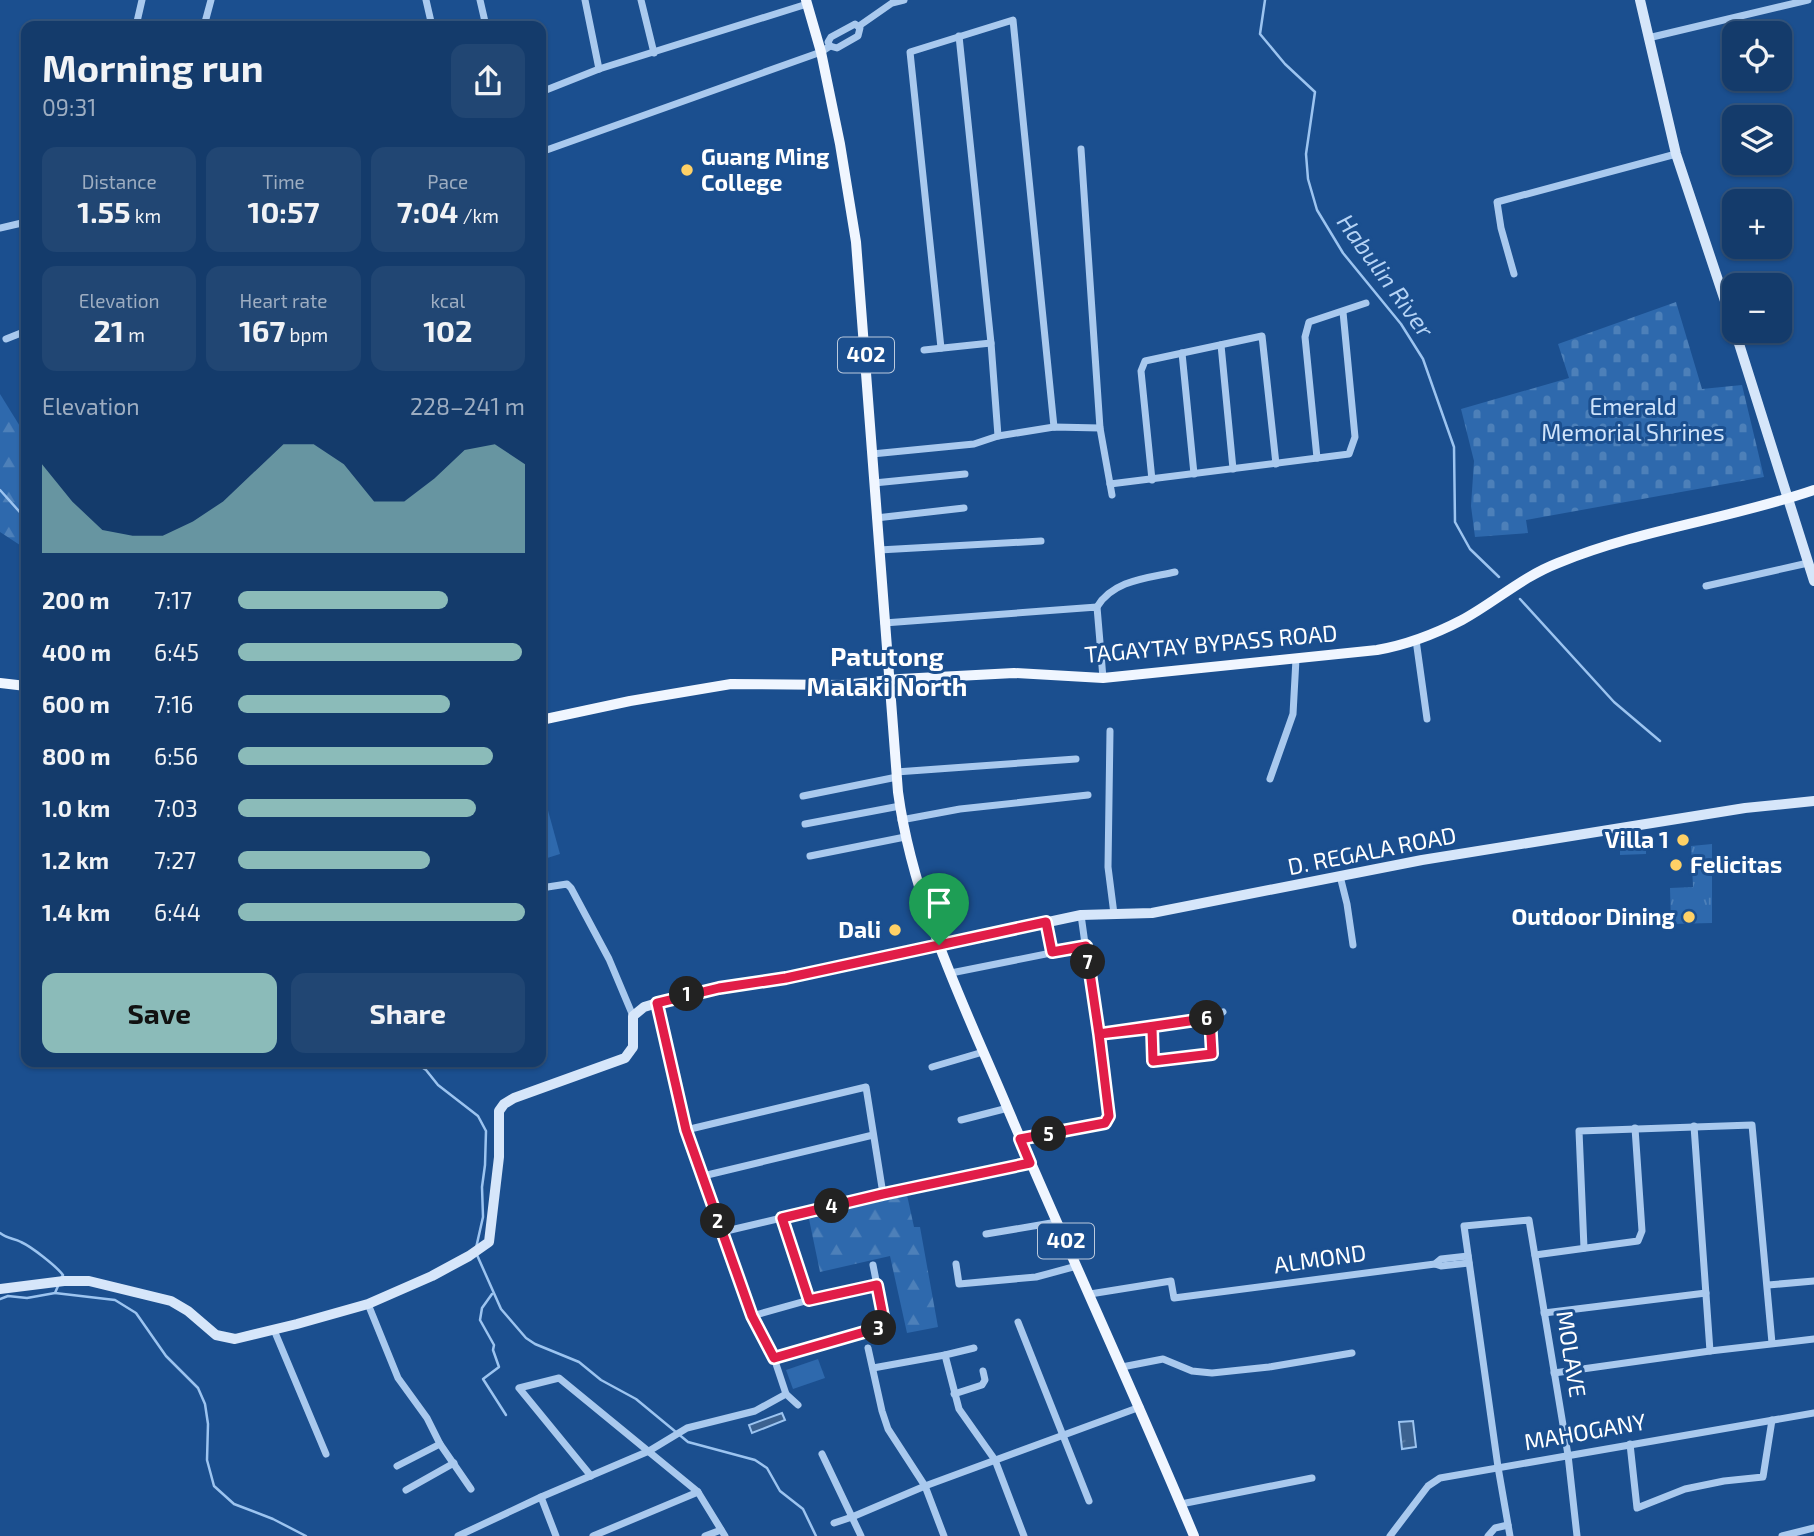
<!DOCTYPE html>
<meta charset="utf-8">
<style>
:root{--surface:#143b6b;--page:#214673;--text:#f1f3f6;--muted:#9dadc1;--line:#33557e;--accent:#8bbbb9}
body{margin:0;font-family:"Exo 2",sans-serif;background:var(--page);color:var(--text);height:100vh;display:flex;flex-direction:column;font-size:26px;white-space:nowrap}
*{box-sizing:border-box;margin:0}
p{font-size:23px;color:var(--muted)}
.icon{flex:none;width:38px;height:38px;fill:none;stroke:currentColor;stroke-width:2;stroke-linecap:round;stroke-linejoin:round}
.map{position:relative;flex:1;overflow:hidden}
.details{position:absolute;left:21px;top:21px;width:525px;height:1046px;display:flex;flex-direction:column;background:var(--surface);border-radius:14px;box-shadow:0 2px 5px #0004,0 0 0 2px var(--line)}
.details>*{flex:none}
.fabs{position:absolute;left:1722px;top:21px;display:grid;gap:14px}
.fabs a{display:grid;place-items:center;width:70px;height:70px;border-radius:14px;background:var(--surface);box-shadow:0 2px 5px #0004,0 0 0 2px var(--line);font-size:35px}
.pin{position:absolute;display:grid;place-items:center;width:60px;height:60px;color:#fff;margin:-72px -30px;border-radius:50% 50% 50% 0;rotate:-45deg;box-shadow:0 0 7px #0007}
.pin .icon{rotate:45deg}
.km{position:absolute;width:35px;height:35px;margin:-18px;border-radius:50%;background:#222;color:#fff;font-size:19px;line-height:35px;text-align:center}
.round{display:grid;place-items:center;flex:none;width:74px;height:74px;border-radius:14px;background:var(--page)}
.overview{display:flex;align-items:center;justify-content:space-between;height:119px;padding:0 21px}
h1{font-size:38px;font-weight:700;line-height:52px}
.figures{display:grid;grid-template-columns:repeat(3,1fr);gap:10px;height:119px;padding:7px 21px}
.figures div{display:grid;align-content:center;border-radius:14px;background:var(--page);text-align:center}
.figures b{font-size:30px;font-weight:700}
.figures small{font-size:19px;font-weight:400}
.figures p{font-size:19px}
.chart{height:196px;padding:14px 21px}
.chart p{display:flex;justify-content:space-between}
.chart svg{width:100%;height:126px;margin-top:7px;fill:var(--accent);opacity:.7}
.action{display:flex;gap:14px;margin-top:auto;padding:14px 21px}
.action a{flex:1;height:80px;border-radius:14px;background:var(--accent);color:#111;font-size:28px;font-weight:700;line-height:80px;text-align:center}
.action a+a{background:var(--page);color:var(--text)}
ul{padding:0 21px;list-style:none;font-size:23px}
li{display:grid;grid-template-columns:112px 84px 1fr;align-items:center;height:52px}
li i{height:18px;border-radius:9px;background:var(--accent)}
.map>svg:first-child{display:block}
</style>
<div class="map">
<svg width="1814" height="1536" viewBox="0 0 1814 1536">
<defs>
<pattern id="grass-tufts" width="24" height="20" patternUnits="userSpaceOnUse" patternTransform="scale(1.75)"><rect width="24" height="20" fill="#2e69ad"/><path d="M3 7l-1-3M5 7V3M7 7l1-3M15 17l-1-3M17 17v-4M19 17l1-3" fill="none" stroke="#4d80b9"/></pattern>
<pattern id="forest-firs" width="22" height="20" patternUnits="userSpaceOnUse" patternTransform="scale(1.75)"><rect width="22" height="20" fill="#2e69ad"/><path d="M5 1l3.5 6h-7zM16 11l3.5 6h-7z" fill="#4d80b9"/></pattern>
<pattern id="cemetery-stones" width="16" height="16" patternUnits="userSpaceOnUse" patternTransform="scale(1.75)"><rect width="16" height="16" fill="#2e69ad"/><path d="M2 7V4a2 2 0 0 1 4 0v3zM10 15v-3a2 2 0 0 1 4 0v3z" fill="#4d80b9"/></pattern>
<pattern id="water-ripples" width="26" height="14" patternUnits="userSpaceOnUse" patternTransform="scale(1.75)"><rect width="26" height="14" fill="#3c6290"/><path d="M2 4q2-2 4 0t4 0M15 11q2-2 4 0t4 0" fill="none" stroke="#597aa1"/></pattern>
</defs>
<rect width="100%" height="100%" fill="#1b4f8f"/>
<!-- grass -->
<polygon fill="url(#grass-tufts)" points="1712,844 1712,923 1671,924 1670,888 1693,887 1691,846"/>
<!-- forest -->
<g fill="url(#forest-firs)">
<polygon points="0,394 26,436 26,549 0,532"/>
<polygon points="907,1195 914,1227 920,1227 938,1327 907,1333 890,1256 820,1272 809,1219"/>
</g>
<!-- cemetery -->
<polygon fill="url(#cemetery-stones)" points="1676,302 1702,389 1742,385 1764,477 1526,520 1528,533 1475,537 1471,506 1474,461 1461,409 1569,378 1558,344"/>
<!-- garden -->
<g fill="#2e69ad">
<polygon points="541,785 560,854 541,860"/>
<polygon points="1620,838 1646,838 1646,854 1620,855"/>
<polygon points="818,1359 825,1378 793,1389 786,1370"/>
</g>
<!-- water -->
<g fill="url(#water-ripples)" stroke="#9cc4f0" stroke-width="2">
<polygon points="782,1413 785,1420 752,1433 749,1425"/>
<polygon points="1413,1421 1416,1447 1402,1449 1399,1422"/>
</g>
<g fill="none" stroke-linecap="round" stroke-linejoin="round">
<!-- stream -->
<g stroke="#9cc4f0" stroke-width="2.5">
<polyline points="1265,0 1260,34 1285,64 1315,92 1306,154 1308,179 1317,210 1343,253 1401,324 1423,359 1454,447 1455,522 1470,549 1499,577"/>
<polyline points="0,490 26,519"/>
<polyline points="1520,599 1614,702 1660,741"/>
<polyline points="414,1062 426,1070 438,1085 478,1116 486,1131 485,1165 482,1187 483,1217 476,1248"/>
<path d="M0,1233C7,1239 14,1238 21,1242C32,1247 56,1266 63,1275L60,1280"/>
<polyline points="477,1255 501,1309 526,1338 535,1344 579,1362 601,1380 636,1399 688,1442 755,1460 767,1468 780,1491 803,1509 816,1536"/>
<polyline points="55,1293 115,1300 136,1313 166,1356 198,1388 205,1404 208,1424 207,1460 214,1486 234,1504 273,1519 306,1536"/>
<polyline points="492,1294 482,1308 480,1320 494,1345 493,1350 499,1367 483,1379 506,1415"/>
<polyline points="0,1299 8,1296 27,1298 55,1293 58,1286"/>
</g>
<!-- street -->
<g stroke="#a9c9ee" stroke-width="7">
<polyline points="426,0 432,26"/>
<polyline points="480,0 486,26"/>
<polyline points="585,0 599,69"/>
<polyline points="641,0 654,53"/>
<polygon points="855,24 860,28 858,36 837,48 830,46 828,42 831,37"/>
<polyline points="136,26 142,0"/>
<polyline points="204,26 211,0"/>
<polyline points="859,26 892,3 904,0"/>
<polyline points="959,36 991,343 998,436"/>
<polyline points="1648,38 1808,0"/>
<polyline points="541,92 599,69 807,4"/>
<polyline points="1081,149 1100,428 1112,495"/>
<polyline points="541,152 821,52 830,46"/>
<polyline points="0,228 26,222"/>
<polyline points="1514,274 1501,228 1497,202 1676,154"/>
<polyline points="6,339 26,331"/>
<polyline points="1221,345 1233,469"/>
<polyline points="941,348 910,52 1013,20 1054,427"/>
<polyline points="924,350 991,343"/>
<polyline points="1182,353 1194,474"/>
<polyline points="872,454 974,444 998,436 1054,427 1100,428"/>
<polyline points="1317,458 1305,337 1309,322 1366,303"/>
<polyline points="1152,480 1141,371 1145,361 1262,336 1276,464"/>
<polyline points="874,483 965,474"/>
<polyline points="1110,484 1349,454 1355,437 1343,312"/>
<polyline points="876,518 964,508"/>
<polyline points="879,550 1041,541"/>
<polyline points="1706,586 1808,563"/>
<path d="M1097,607C1113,580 1148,578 1175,572"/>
<polyline points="884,623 1097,607 1103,678"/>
<polyline points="1416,640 1427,719"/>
<polyline points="1110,731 1108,867 1114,914"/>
<polyline points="896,772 1076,759"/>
<polyline points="1270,779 1293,714 1296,659"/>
<polyline points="803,796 897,777"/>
<polyline points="901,820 960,809 1088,795"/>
<polyline points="805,824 900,806"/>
<polyline points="810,856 905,837"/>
<polyline points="1340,876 1347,904 1353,945"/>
<polyline points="541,888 567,884 571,888 609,959 633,1016"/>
<polyline points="1046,922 1052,952"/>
<polyline points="951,973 1086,946"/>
<polyline points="1152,1028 1153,1061 1212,1054 1210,1018"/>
<polyline points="1099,1034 1210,1018 1223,1012"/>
<polyline points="932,1067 983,1052"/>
<polyline points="961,1120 1008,1108"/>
<polyline points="1694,1126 1710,1351"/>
<polyline points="686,1130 866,1087 883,1194"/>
<polyline points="1020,1139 1105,1123 1109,1116 1081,915"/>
<polyline points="703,1176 873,1135"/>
<polyline points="782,1218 809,1300"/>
<polyline points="722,1232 883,1194 1030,1163"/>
<polyline points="986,1234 1057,1222"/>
<polyline points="1584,1248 1579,1131 1752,1125 1772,1343"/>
<polyline points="1535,1255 1638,1241 1642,1231 1635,1128"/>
<polyline points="956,1264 959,1284 1036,1277 1077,1266"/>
<polyline points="1435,1264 1441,1266 1469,1263"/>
<polyline points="1768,1285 1814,1281"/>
<polyline points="1090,1294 1171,1281 1174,1298 1435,1264 1441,1259 1468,1256"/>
<polyline points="368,1304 398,1378 427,1418 440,1444 471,1489"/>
<polyline points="1544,1313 1706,1293"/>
<polyline points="752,1316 809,1300 877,1285"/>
<polyline points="1018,1322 1089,1501"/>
<polyline points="274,1330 326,1454"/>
<polyline points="868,1348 882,1411 888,1429 925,1486 944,1536"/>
<polyline points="974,1348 945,1355 959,1409 995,1460 1024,1536"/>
<polyline points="774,1358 885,1326 873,1265"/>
<polyline points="1122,1367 1163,1359 1192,1371 1212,1373 1269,1367 1352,1353"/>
<polyline points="873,1368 945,1355"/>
<polyline points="1554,1373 1710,1351 1814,1339"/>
<polyline points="786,1394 798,1405"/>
<polyline points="954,1394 982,1385 985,1380 983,1371"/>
<polyline points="1630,1444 1637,1508 1685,1489 1724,1481 1763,1477 1772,1420"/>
<polyline points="822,1454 861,1536"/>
<polyline points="397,1466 440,1444"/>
<polyline points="591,1476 519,1388 559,1378 698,1492 725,1536"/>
<polyline points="406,1490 454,1463"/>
<polyline points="541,1497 556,1536"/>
<polyline points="1181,1504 1312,1478"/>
<polyline points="834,1523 852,1517 925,1486 1140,1407"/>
<polyline points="458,1536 541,1497 649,1451 687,1428 755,1411 786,1394 774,1358 752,1316 686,1130 657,1003"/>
<polyline points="593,1536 698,1492"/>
<polyline points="705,1536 721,1530"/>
<polyline points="1390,1536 1428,1486 1440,1478 1814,1413"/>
<polyline points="1488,1536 1495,1528 1508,1525"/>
<polyline points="1510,1536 1498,1467 1464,1226 1529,1220 1568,1455 1577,1536"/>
<polyline points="1782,1536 1814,1528"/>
</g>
<!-- secondary -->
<g stroke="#d6e6fa" stroke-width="10">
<polyline points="1640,0 1676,154 1734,328"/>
<polyline points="1735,331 1814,581"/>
<polyline points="0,1289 64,1281 89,1281 171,1301 188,1311 216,1335 235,1339 297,1324 368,1304 432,1276 469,1256 489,1242 499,1157 499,1111 504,1104 514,1098 625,1058 633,1047 633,1016 644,1007 684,995 719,987 786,978 1081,915 1152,913 1422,860 1745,808 1814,801"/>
</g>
<!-- primary -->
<g stroke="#f0f6ff" stroke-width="10">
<path d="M806,0L821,52L840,144L856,242L898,792C913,903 964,1005 1007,1107C1068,1251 1134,1392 1194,1536"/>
<polyline points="0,683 26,686"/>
<path d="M541,720L630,701L731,684L843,685L900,679L1014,673L1103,678L1377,650C1406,645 1435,634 1462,620C1495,602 1522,577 1558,563C1641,529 1730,519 1814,490"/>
</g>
</g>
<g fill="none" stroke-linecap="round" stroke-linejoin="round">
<!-- route casing -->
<g stroke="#fff" stroke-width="14">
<polyline id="route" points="939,945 786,978 719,988 657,1003 686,1130 752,1316 774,1358 885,1326 877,1285 809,1300 782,1218 883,1194 1030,1163 1020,1139 1105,1123 1109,1116 1099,1034 1210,1018 1212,1054 1153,1061 1152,1028 1099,1034 1086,946 1052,952 1046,922 939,945"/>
</g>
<!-- route -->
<use href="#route" stroke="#e11d48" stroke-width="9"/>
</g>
<!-- markers -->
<g fill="#ffd166" stroke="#1b4f8f" stroke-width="2.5">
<circle cx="687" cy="170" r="7"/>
<circle cx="1683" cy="840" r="7"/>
<circle cx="1676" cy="865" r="7"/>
<circle cx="1689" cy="917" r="7"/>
<circle cx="895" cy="930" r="7"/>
</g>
<g text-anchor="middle" stroke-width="6" stroke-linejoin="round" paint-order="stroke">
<!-- shield labels -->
<g fill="#1b4f8f" stroke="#bbcadd" stroke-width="2">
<rect x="838" y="337.5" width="56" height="35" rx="5"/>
<rect x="1038" y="1223.5" width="56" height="35" rx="5"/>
</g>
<g font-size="21" font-weight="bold" fill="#fff">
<text x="866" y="362">402</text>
<text x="1066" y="1248">402</text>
</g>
<!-- poi labels -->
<g font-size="23" font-weight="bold" fill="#fff" stroke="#1b4f8f" text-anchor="end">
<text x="701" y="165" text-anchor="start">Guang Ming<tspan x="701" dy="26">College</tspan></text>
<text x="1669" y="848">Villa 1</text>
<text x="1690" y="873" text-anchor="start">Felicitas</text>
<text x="1675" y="925">Outdoor Dining</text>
<text x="881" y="938">Dali</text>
</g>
<!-- park labels -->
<g font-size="23" fill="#cfe3fa" stroke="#1b4f8f">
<text x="1633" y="415">Emerald<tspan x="1633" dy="26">Memorial Shrines</tspan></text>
</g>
<!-- street labels -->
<g font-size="23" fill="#fff" stroke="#1b4f8f">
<text transform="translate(1211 644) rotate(-5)" y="8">TAGAYTAY BYPASS ROAD</text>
<text transform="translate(1372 851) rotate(-11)" y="8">D. REGALA ROAD</text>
<text transform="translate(1320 1259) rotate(-8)" y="8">ALMOND</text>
<text transform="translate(1571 1354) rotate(81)" y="8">MOLAVE</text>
<text transform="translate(1585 1432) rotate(-10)" y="8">MAHOGANY</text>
</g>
<!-- water labels -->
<g font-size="24" font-style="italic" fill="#b5d3f5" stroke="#1b4f8f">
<text transform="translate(1385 276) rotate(54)" y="8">Habulin River</text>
</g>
<!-- quarter labels -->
<g font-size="26" font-weight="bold" fill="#fff" stroke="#1b4f8f">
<text x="887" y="666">Patutong<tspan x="887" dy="30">Malaki North</tspan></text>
</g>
</g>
</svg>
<div class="fabs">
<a><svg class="icon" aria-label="locate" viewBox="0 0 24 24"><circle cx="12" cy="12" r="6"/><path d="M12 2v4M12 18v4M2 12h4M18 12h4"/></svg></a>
<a><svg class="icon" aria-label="layers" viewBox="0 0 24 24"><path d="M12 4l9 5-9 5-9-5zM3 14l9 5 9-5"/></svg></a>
<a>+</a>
<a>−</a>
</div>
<div class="pin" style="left:939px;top:945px;background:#1e9e55"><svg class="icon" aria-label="arrive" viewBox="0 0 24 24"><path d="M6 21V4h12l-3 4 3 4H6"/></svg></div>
<b class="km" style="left:687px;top:994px">1</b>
<b class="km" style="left:718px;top:1221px">2</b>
<b class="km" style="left:879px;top:1328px">3</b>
<b class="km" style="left:832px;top:1206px">4</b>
<b class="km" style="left:1049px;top:1134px">5</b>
<b class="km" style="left:1207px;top:1018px">6</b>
<b class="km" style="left:1088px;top:962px">7</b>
<section class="details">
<div class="overview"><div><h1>Morning run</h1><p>09:31</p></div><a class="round"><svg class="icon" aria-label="share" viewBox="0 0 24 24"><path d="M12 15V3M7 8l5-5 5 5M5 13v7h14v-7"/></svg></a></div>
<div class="figures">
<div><p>Distance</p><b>1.55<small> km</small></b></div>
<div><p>Time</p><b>10:57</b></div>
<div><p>Pace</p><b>7:04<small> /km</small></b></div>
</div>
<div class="figures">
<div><p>Elevation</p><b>21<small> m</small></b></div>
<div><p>Heart rate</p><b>167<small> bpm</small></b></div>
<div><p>kcal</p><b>102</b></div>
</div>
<div class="chart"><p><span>Elevation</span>228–241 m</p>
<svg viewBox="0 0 160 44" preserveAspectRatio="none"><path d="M0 44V13L10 26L20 36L30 38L40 38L50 33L60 26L70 16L80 6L90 6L100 13L110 26L120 26L130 18L140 8L150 6L160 13V44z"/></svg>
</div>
<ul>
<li><b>200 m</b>7:17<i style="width:73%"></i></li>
<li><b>400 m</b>6:45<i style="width:99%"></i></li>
<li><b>600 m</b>7:16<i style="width:74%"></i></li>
<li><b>800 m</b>6:56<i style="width:89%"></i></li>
<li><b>1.0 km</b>7:03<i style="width:83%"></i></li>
<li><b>1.2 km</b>7:27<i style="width:67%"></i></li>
<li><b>1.4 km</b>6:44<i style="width:100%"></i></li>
</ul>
<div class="action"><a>Save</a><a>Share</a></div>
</section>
</div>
